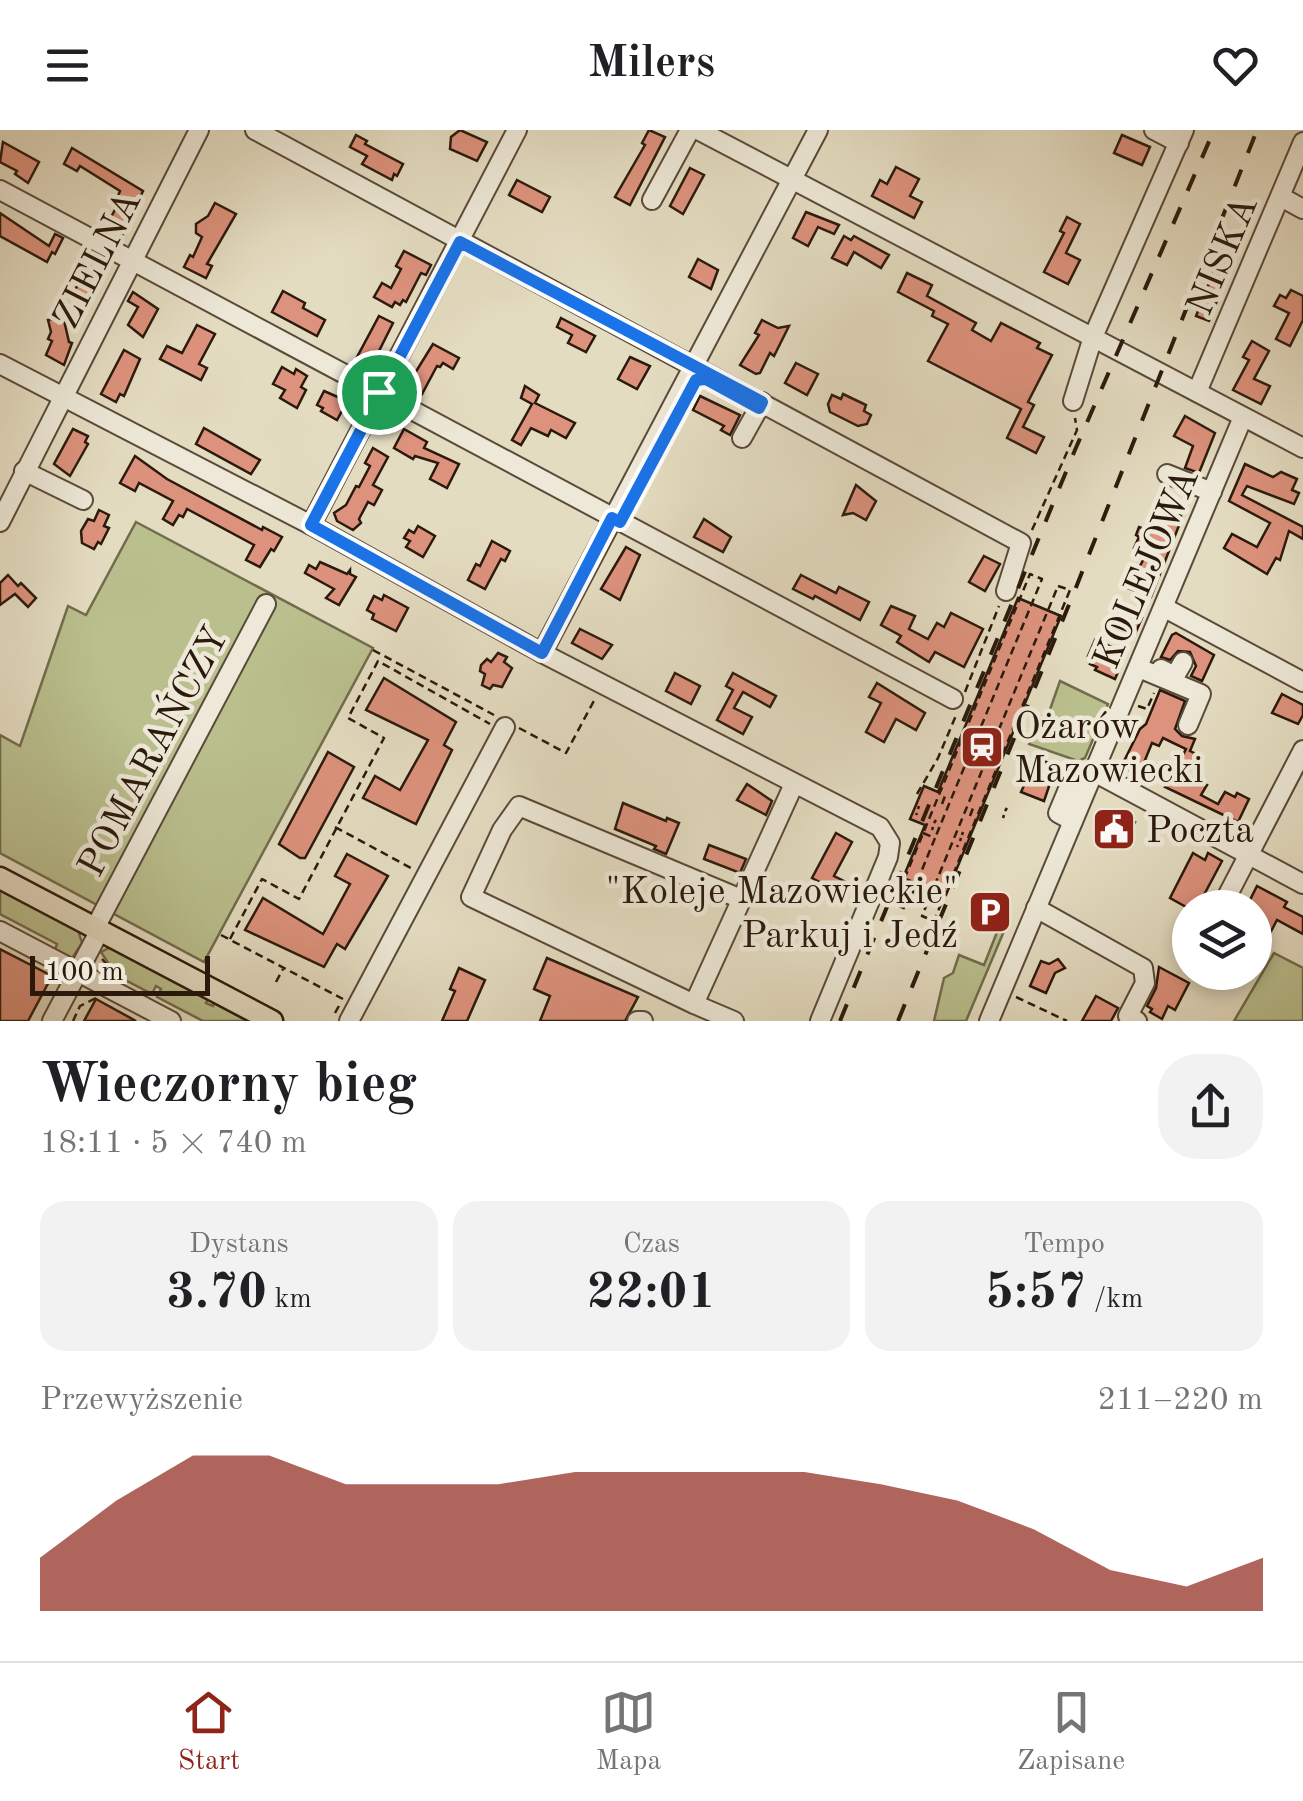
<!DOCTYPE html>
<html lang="pl">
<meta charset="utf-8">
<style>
:root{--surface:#fff;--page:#f2f2f2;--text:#202124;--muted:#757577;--line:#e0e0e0;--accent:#8f2418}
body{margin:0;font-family:"Old Standard TT",serif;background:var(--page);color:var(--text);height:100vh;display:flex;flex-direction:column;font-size:38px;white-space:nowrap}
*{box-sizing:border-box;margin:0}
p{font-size:32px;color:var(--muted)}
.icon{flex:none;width:55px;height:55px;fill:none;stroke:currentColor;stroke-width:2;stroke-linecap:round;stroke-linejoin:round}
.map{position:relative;height:891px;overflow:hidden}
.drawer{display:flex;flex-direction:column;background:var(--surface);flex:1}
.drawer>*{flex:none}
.tools{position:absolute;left:1172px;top:760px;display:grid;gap:20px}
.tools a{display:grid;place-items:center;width:100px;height:100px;border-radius:50%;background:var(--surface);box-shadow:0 5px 15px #0003;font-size:50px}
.scale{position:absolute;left:30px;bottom:25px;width:180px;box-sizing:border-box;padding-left:10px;border:5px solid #2b1a0c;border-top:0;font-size:28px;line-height:35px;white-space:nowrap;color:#2b1a0c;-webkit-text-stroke:8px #ede8d7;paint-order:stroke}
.pin{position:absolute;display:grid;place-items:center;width:85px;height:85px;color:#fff;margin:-42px;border:5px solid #fff;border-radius:50%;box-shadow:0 2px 10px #0007}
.round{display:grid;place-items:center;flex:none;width:105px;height:105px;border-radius:40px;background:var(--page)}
.headline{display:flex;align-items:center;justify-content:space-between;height:170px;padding:0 40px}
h1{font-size:55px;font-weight:700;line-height:75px}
.metrics{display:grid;grid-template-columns:repeat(3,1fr);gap:15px;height:170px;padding:10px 40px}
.metrics div{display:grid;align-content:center;border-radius:25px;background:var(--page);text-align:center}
.metrics b{font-size:50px;font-weight:700}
.metrics small{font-size:28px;font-weight:400}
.metrics p{font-size:28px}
.chart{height:280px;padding:20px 40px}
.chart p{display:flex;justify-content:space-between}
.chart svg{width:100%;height:180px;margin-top:10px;fill:var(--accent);opacity:.7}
header{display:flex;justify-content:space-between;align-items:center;height:130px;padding:0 40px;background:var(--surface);font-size:45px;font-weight:700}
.dock{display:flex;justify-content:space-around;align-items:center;height:140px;border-top:2px solid var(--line);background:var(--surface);font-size:28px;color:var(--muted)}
.dock a{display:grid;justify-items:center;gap:5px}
.dock .selected{color:var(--accent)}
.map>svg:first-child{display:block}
</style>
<header><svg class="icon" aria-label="menu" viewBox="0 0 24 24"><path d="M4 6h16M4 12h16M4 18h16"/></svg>Milers<svg class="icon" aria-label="heart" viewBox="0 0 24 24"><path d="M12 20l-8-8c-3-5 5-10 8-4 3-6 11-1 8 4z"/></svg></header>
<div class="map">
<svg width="1303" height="891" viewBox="0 0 1303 891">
<rect width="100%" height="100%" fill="#e4dcc1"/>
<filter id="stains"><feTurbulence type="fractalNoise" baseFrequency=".002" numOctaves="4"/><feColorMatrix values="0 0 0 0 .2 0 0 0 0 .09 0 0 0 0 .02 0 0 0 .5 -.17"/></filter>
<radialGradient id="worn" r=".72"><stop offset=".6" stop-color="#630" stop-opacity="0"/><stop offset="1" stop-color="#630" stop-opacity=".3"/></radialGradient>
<!-- green -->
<g fill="#babf8e" stroke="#726c4d" stroke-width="2.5">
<polygon points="136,392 373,518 204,832 0,723 0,605 20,616 68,476 86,485"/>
<polygon points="1060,551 1108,574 1085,628 1078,631 1029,614 1040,586 1047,588"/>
<polygon points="0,751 77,797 82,813 71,830 54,822 57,814 0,784"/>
<polygon points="1001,792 1007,794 966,891 934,891 944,848 953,843 959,825 984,835"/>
<polygon points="111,817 200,860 198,864 208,869 206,873 213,876 214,873 246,890 248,886 255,891 203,891 157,867 161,859 156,856 152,864 110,842 112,839 101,822"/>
<polygon points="1274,823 1303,838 1303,891 1234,891"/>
</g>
<!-- building -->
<g fill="#dd927d" stroke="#2b1a0c" stroke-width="2.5" fill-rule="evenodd">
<polygon points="460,0 487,12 477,31 450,19 451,7"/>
<polygon points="649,0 665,7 630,75 615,67 645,15 642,13"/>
<polygon points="356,5 367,11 365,14 403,34 397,46 394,44 392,50 362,34 367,26 350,17"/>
<polygon points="1122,5 1150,17 1142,35 1114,23"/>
<polygon points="3,12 39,32 28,53 15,44 17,41 0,32"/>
<polygon points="72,18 143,61 123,104 107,95 120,70 117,68 120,61 80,36 77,41 64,34"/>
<polygon points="896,37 919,49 910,66 922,72 914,88 872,66 880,50 887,54"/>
<polygon points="690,38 704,45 683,84 670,76"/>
<polygon points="517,50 550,67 542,82 509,65"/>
<polygon points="215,73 236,84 207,134 212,136 206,148 184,137 190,125 193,127 202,107 196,103 196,94 208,86"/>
<polygon points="806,82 839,95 834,104 818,97 808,116 793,108"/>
<polygon points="0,83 49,116 55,104 63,108 55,124 52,122 47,132 0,106"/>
<polygon points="1067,87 1080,94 1066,123 1080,130 1068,154 1044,142 1064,103 1060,101"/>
<polygon points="844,106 851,110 854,106 889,125 881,138 854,122 847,135 832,128"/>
<polygon points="404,121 431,135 426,145 421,143 406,172 403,170 400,175 395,172 392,177 374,167 382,153 391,158 401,139 396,136"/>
<polygon points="698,129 718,140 711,159 689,147"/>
<polygon points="88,135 103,142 88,172 73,164"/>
<polygon points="907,143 932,155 927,166 976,193 972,200 991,211 1001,193 1040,213 1037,218 1052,225 1028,272 1034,275 1023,297 1044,307 1036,323 1007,308 1021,279 928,231 948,194 932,186 934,181 898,162"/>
<polygon points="1213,143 1226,148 1209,191 1196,186"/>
<polygon points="1291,160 1303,166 1303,190 1290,216 1276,209 1289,183 1274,176 1280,165 1286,168"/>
<polygon points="283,161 305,173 303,178 325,190 317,206 272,182"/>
<polygon points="133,162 158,179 143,207 128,195 138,177 128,171"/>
<polygon points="63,186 69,212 72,213 64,235 46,225 52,211 48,209 51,202 48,190"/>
<polygon points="379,186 393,193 371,237 356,229"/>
<polygon points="561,188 595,206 586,222 568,213 572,205 557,197"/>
<polygon points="762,190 778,198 789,196 774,226 770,223 760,243 756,244 740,235 759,205 755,203"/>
<polygon points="197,195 215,204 199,234 207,238 201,250 160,229 167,216 182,223"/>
<polygon points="1252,211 1269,221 1254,249 1270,256 1261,274 1233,260 1249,230 1243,227"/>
<polygon points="433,214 459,228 453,239 443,233 440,237 437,236 422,264 407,256"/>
<polygon points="124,220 140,229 124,266 120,264 116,272 101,264"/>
<polygon points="630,227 650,236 637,259 618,249"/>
<polygon points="796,233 818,244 807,265 785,253"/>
<polygon points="282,237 294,244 296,239 307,246 301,257 306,260 297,278 280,268 285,260 273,254"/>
<polygon points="525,256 539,265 535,273 575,293 566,308 551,300 548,306 531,298 521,315 512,310 532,274 521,268"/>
<polygon points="324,261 354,274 348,285 342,281 337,290 321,281 323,278 317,275"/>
<polygon points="843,264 866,275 864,281 871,285 867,294 858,296 830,282 828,274 832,265 841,269"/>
<polygon points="700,266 740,285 730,305 721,300 724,296 693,280"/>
<polygon points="1185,286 1215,303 1199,343 1185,338 1193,316 1174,306"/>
<polygon points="204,298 260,330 251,344 196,314"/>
<polygon points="73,299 88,306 85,312 88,314 70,346 54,334"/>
<polygon points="404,299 427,312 424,318 459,334 447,358 430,349 438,333 415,326 413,329 394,318"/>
<polygon points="373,318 388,327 373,355 382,360 374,375 368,372 359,389 361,393 353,400 337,391 334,383 346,375 356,356 359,357 370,336 365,333"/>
<polygon points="135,326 167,349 262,400 263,397 282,407 274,421 271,419 260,437 246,430 254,415 187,379 183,387 179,385 173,395 163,389 173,371 139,353 135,361 120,353"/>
<polygon points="1245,334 1273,347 1281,342 1297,349 1292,360 1299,363 1294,374 1247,356 1242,365 1303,397 1303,409 1289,401 1280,430 1276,428 1267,444 1224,418 1232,404 1257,417 1270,393 1229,371"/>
<polygon points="856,355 876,371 866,390 853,383 843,385"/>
<polygon points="1164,379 1181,386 1180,393 1151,467 1128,458 1147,423 1134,418 1139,407 1136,405 1139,397 1154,402"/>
<polygon points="99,380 109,385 104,396 109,398 101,414 98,412 94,419 82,413 81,401 88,389 94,391"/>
<polygon points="704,389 731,407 723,422 694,407"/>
<polygon points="418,396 435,406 423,427 406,417 410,411 404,408 409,400 414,403"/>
<polygon points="492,411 510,421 505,431 501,429 485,459 468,450 476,434 480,436"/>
<polygon points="626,417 640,425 620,470 601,459"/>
<polygon points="984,426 1000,434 985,461 969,452"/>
<polygon points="320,432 347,444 350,440 350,444 356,447 339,475 326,468 334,459 305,443 309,435 316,439"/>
<polygon points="8,445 18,456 21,453 36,468 28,477 15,464 0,475 0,453"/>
<polygon points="801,445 836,463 839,457 869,472 860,490 815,466 813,469 793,459"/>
<polygon points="384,465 408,478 396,501 372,489 374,484 367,480 374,466 382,470"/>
<polygon points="1018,468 1061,486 946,765 903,748 925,695 910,689 924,656 938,662"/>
<polygon points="891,476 915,486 909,499 928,509 937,493 944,497 951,483 983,499 964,537 935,522 929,532 897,512 901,506 881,495"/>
<polygon points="1115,477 1142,488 1135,504 1108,493"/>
<polygon points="580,499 612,515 602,529 572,513"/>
<polygon points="1176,503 1214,525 1202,551 1191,546 1196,536 1190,522 1178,521 1170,530 1161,527 1172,505"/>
<polygon points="1095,510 1126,523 1115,549 1095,540 1097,537 1090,534 1093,528 1088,526"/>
<polygon points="498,523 507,527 504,532 512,538 502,557 493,555 490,559 482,555 485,544 480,541 481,535 487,529 491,532"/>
<polygon points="675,543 700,556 691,574 666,561"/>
<polygon points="733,543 776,566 770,577 743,562 734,578 752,587 743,604 717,590 733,560 726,556"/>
<polygon points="384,548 456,592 444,615 452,620 416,694 363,668 375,646 400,660 428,610 366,580"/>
<polygon points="877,553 925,583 916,600 896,589 884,612 866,602 881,573 869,567"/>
<path d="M1160,560L1185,571L1175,599L1182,606L1195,609L1190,621L1196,624L1185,644L1207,655L1201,665L1218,674L1225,662L1235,667L1237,663L1249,669L1238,692L1165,657L1168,652L1141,640L1139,645L1121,637L1140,599L1146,594ZM1163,608L1186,619L1174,642L1145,630L1152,613L1159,616Z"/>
<polygon points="1282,564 1303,575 1303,585 1298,594 1272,583"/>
<polygon points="328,622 354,637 305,728 300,728 279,714"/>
<polygon points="1037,628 1056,636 1044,671 1021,662"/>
<polygon points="747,654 772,671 766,685 737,670"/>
<polygon points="623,673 666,691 667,688 679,693 666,724 654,719 656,716 615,699"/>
<polygon points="1120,685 1135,692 1125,712 1116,707 1112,714 1095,704 1103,688 1115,694"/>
<polygon points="836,703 852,712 834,746 850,754 844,765 812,748"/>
<polygon points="709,715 746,729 740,743 704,729"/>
<polygon points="1193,723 1205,730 1208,723 1222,731 1197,778 1188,778 1170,768"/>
<polygon points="347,724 388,746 345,819 337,814 324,837 245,800 263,768 323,804 350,754 335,746"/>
<polygon points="1257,756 1287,772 1284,777 1303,787 1303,804 1277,790 1266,811 1255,805 1255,778 1246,778"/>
<polygon points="0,819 52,846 28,891 0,891"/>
<polygon points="547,828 638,867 625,891 540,891 550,866 534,859"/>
<polygon points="1058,829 1065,838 1055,843 1046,863 1030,856 1041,831 1049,834"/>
<polygon points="1159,837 1189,853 1175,880 1168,876 1162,889 1150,882 1152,879 1147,876 1156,858"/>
<polygon points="459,838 485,850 467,891 442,891 455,861 450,859"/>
<polygon points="1096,866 1118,878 1111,891 1082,891"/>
<polygon points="96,869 136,891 84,891"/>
</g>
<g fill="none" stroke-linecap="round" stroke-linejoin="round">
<!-- minor casing -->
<g stroke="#594a39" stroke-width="22">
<g id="minor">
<polyline points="255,0 1021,413 1006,461"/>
<polyline points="698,0 1303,318"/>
<polyline points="1154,0 1179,13"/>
<polyline points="0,60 953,569"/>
<polyline points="1281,67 1303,79"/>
<polyline points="652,70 690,0"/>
<polyline points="0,234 311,395 542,523 880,697 890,713 888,727 820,891"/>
<polyline points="1197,262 1303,12"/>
<polyline points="1073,271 1093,207 1184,0"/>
<polyline points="742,308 762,272"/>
<polyline points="24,341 83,370"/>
<polyline points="1167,344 1212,362"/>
<polyline points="0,392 199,0"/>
<polyline points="311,395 517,0"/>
<polyline points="1165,478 1303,552"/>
<polyline points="542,523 818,0"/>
<polyline points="1139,538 1201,564 1188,595"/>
<polyline points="1161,539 1175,546 1183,532"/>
<polyline points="1094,642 1303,754"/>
<polyline points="1073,691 1058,683 1074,645 1090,649"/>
<polyline points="741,769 519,676 502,700 471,767 694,874 794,654"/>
<polyline points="1036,778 1143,838 1145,853 1128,886 1137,891"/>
<polyline points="1221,778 1303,620"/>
<polyline points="95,798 266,474"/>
<polyline points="0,801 171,891"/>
<polyline points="694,874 734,891"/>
<polyline points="52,891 100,800"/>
<polyline points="349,891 505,597"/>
<polyline points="637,891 643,891"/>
<polyline points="989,891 1243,287"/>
</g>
</g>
<!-- major casing -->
<g stroke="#2b1a0c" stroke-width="25">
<polyline id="major" points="0,748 272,891"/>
</g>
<!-- path -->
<g stroke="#2b1a0c" stroke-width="2.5" stroke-dasharray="8 5" stroke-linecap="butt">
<polyline points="1032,400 1077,300 1075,288"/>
<polygon points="1058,456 1070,460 934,791 922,786"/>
<polyline points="373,520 494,585"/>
<polyline points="965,562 999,476"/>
<polyline points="1138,576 1147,579 1154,563"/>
<polyline points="519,598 566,623 596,567"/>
<polyline points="917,664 938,628 957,583"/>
<polyline points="942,674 945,666"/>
<polyline points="918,679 919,676"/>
<polyline points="1005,681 1007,678"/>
<polyline points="916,685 917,683"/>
<polyline points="970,686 973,678"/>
<polyline points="1003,688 1004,685"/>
<polyline points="1117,688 1118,688"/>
<polyline points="934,693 936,690"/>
<polyline points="335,697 411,738"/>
<polyline points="932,700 933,697"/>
<polyline points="923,703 935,708 906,779 894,774 1030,444 1042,449 935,708"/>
<polyline points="962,705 963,702"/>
<polyline points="960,711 961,708"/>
<polyline points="957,717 958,715"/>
<polyline points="221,805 343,869"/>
<polyline points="230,809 262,749 299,769 384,608 348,588 378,531 490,594"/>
<polyline points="102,829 110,838 108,843"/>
<polyline points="276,852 283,839"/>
<polyline points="1016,867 1067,891"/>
<polyline points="335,883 340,874"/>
<polyline points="73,891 80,876 96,868"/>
</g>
<!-- minor -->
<use href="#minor" stroke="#ede8d7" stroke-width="18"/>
<!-- major -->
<use href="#major" stroke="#e4dcc1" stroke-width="20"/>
<!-- rail -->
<g stroke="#2b1a0c" stroke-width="4" stroke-dasharray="18 18" stroke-linecap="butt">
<polyline points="840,891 1075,320 1214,0"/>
<polyline points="898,891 1075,460 1257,0"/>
</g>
</g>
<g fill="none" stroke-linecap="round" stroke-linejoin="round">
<!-- route casing -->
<g stroke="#fff" stroke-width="20">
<polygon id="route" points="460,112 762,272 759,278 706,249 696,250 620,392 612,388 542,523 311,395"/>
</g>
<!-- route -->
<use href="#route" stroke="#1a73e8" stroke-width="12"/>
</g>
<!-- icons -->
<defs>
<g id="station-square" transform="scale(2.25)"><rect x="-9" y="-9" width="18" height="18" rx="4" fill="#8f2418" stroke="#ede8d7"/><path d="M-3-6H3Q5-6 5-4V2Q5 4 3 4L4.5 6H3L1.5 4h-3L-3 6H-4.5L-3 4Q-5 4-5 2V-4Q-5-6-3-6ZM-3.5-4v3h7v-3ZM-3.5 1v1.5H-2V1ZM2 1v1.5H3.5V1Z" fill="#fff"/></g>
<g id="civic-square" transform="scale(2.25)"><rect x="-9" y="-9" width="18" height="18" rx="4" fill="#8f2418" stroke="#ede8d7"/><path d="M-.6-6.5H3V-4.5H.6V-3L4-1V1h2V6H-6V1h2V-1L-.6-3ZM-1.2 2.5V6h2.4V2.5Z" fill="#fff"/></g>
<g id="parking-square" transform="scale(2.25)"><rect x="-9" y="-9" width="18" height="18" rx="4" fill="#8f2418" stroke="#ede8d7"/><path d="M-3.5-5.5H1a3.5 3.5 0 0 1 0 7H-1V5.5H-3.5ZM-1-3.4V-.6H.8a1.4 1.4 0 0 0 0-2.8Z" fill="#fff"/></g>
</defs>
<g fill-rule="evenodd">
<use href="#station-square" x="982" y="617"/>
<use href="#civic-square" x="1114" y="699"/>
<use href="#parking-square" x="990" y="782"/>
</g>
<g text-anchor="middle" stroke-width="9" stroke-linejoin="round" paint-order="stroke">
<!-- street labels -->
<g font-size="38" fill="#2b1a0c" stroke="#ede8d7">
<text transform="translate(1221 125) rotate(-67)" y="13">NISKA</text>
<text transform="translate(96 129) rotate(-63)" y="13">ZIELNA</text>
<text transform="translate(1145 438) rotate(-67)" y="13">KOLEJOWA</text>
<text transform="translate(152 621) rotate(-62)" y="13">POMARAŃCZY</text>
</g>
<!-- poi labels -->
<g font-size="38" fill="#2b1a0c" stroke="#ede8d7" text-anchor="start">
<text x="1014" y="608">Ożarów<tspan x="1014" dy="44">Mazowiecki</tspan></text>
<text x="1146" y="712">Poczta</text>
<text x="958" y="773" text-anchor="end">"Koleje Mazowieckie"<tspan x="958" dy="44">Parkuj i Jedź</tspan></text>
</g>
</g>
<rect width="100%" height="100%" filter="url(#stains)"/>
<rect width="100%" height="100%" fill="url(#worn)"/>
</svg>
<div class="tools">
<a><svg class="icon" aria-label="layers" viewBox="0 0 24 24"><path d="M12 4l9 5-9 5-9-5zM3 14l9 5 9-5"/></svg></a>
</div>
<div class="scale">100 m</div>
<div class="pin" style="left:379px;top:262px;background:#1e9e55"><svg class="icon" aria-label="arrive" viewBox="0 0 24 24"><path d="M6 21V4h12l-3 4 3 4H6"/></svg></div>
</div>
<section class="drawer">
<div class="headline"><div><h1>Wieczorny bieg</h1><p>18:11 · 5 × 740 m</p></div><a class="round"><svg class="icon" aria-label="share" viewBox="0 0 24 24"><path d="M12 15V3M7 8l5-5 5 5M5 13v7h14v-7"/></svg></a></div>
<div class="metrics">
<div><p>Dystans</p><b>3.70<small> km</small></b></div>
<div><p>Czas</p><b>22:01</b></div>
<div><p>Tempo</p><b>5:57<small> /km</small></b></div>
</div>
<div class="chart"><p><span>Przewyższenie</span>211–220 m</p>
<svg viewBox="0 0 160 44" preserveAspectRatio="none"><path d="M0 44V31L10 17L20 6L30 6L40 13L50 13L60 13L70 10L80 10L90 10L100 10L110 13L120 17L130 24L140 34L150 38L160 31V44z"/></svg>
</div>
</section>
<nav class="dock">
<a class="selected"><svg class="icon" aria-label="home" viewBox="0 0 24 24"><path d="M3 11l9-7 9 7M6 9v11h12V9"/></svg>Start</a>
<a><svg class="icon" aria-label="map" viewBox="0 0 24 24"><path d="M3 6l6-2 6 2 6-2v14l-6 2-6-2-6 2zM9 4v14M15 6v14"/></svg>Mapa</a>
<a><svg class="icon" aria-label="saved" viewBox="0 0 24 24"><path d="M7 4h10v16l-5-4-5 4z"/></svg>Zapisane</a>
</nav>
